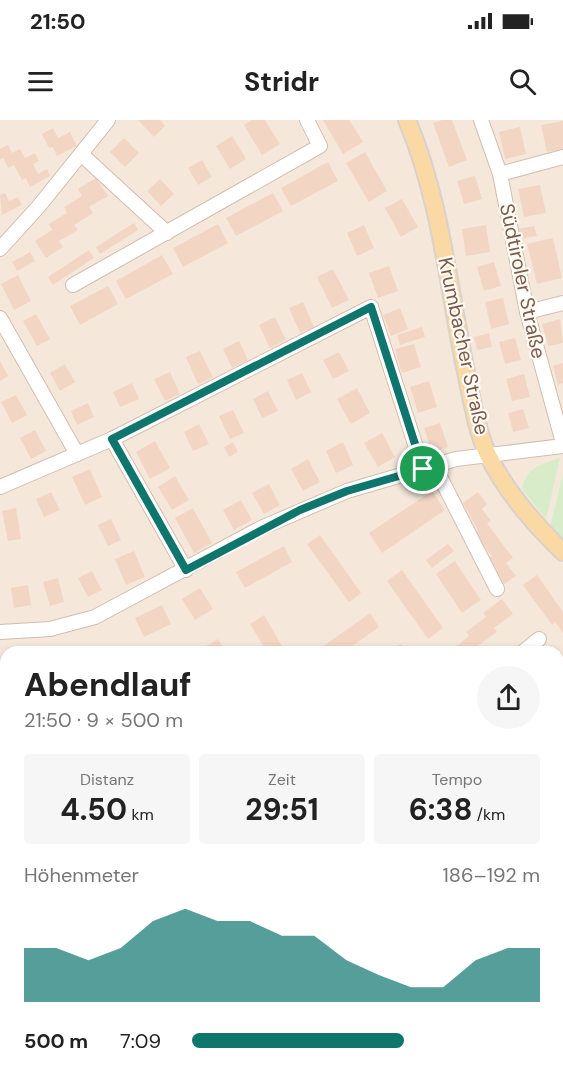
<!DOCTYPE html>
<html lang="de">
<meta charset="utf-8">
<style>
:root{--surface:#fff;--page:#f6f6f6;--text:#222;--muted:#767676;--accent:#0f766e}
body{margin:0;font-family:"DM Sans",sans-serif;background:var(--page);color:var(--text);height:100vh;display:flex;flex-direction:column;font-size:22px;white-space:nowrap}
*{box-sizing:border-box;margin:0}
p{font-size:20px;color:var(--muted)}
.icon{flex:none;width:33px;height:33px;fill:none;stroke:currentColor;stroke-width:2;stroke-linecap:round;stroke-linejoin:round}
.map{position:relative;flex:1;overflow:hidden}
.sheet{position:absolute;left:0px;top:526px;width:564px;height:430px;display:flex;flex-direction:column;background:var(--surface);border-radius:18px 18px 0 0;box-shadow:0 3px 9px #0003}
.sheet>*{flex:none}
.pin{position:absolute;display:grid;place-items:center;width:51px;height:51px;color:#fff;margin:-26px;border:3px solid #fff;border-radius:50%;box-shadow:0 2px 6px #0007}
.round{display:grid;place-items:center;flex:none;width:63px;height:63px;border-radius:32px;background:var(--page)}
.headline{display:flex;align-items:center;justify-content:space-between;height:102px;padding:0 24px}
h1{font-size:33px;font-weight:700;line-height:45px}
.figures{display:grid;grid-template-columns:repeat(3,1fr);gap:9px;height:102px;padding:6px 24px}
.figures div{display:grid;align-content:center;border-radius:6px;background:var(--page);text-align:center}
.figures b{font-size:30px;font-weight:700}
.figures small{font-size:16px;font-weight:400}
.figures p{font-size:16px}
.chart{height:168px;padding:12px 24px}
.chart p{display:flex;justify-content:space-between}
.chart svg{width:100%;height:108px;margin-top:6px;fill:var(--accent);opacity:.7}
ul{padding:0 24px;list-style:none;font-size:20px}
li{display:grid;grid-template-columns:96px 72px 1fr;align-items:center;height:45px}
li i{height:15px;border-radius:8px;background:var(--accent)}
.status{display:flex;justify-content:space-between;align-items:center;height:42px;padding:0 30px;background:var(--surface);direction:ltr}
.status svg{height:16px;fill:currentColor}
header{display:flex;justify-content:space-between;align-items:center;height:78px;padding:0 24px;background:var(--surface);font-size:27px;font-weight:700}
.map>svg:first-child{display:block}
</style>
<div class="status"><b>21:50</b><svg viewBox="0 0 49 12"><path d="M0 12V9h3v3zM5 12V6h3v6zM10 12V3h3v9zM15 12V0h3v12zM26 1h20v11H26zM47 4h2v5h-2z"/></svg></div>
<header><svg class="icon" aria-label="menu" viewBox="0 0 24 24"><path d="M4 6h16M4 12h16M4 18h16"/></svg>Stridr<svg class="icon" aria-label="search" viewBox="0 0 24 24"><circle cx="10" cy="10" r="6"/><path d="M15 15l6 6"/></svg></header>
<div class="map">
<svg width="563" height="956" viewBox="0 0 563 956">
<rect width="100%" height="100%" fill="#fdf6ec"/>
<!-- residential -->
<path fill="#f5e8da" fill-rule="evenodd" d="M0,0H563V956H0ZM6,532H558V951H6Z"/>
<!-- green -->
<g fill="#d8ecc9">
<path d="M560,338L546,399L522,369C527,347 540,344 560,338Z"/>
<polygon points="563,354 563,422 550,407"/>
</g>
<!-- building -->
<g fill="#f3d5c3">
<polygon points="138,0 160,0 165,6 154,17"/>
<polygon points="252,0 265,0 280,24 262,35 244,5"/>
<polygon points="323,0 349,0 363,22 343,34"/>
<polygon points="442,0 452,0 467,40 449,47 433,3"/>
<polygon points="563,1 563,29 547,32 541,5"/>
<polygon points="520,7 526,34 505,39 499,12"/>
<polygon points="53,8 58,18 70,12 77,26 57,36 53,27 49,28 42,14"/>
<polygon points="232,16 246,39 230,49 216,26"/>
<polygon points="124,18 139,33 125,47 110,32"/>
<polygon points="8,25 12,33 20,29 25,38 35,33 39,41 33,44 38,54 47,49 50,56 30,67 26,58 22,60 14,45 8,48 3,38 0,40 0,29"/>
<polygon points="365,32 387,71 369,82 346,43"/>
<polygon points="202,40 212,57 198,65 188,48"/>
<polygon points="328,42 338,61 291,86 281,68"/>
<polygon points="475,56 482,79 464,84 457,61"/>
<polygon points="96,58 108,76 89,87 93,93 74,105 78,110 59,121 63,127 46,138 35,121 52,110 49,104 67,93 64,87 82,76 78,69"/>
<polygon points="160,59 174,74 161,86 147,71"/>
<polygon points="540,65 546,93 524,97 518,69"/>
<polygon points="5,73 9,81 18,77 22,85 2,95 0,75"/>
<polygon points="273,73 283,91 236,116 226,98"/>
<polygon points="402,79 418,107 401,117 385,88"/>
<polygon points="134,103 138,110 100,134 96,127"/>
<polygon points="218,104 228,123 183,147 173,128"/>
<polygon points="364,105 374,128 357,136 347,113"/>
<polygon points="486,105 490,132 466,136 462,109"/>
<polygon points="534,106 537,116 519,119 517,109"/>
<polygon points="553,118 562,158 537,164 527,124"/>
<polygon points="89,130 94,138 53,165 48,157"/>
<polygon points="30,132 35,141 17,151 12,142"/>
<polygon points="162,135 173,154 126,179 116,161"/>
<polygon points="494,142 501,166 484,171 477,147"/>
<polygon points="389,146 398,171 378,178 369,153"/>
<polygon points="333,149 349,180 332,188 317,157"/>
<polygon points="18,155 31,181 14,190 1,164"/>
<polygon points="108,166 118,184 80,205 70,186"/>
<polygon points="503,178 509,204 491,209 485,182"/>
<polygon points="303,182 314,207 300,213 289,188"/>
<polygon points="400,188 408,209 391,216 383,195"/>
<polygon points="36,194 50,219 37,226 23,201"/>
<polygon points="275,197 286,220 270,228 259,205"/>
<polygon points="560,199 563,223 548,226 542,204"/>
<polygon points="422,207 425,217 400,225 397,215"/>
<polygon points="489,213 492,227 477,230 474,217"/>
<polygon points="515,218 521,240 505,244 499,222"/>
<polygon points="239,221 248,240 232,248 223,229"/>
<polygon points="414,224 421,247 402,253 395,229"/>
<polygon points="200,231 213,257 198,264 186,237"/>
<polygon points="339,232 349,251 333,259 323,240"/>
<polygon points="0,241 8,256 0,261"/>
<polygon points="563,243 563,263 558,265 553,246"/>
<polygon points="65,244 75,262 60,271 50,253"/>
<polygon points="170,252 180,274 165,281 154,259"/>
<polygon points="302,253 311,272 296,280 287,260"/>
<polygon points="524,254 530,277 512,281 506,259"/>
<polygon points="429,261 437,287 418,293 410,267"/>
<polygon points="132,263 139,279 120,287 113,272"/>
<polygon points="357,268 370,293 351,304 337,279"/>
<polygon points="268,271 278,291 262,298 253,279"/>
<polygon points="16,275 27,295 12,303 1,282"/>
<polygon points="88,283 94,297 77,305 71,291"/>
<polygon points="523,289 529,308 513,312 508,293"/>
<polygon points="233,290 244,313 230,319 219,296"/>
<polygon points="440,303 448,327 432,332 424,308"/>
<polygon points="199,304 209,324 193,331 184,312"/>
<polygon points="35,310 46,331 31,339 20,318"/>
<polygon points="382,313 395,337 378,347 364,323"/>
<polygon points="155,321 170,348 150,359 136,332"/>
<polygon points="233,322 238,332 229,337 224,327"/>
<polygon points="343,322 353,345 336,353 326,331"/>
<polygon points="308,339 320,362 303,371 291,349"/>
<polygon points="90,349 102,377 85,385 72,357"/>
<polygon points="175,356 189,380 172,390 158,367"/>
<polygon points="269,364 280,385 264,394 252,373"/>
<polygon points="432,371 445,390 382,433 369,413"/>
<polygon points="51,372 60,390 44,397 36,379"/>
<polygon points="478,372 487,384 482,389 491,401 487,403 513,438 506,443 516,456 503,465 493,453 497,450 488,439 492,436 474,413 478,410 463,383"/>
<polygon points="241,380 252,400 234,410 223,390"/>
<polygon points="16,388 21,419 8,421 2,391"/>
<polygon points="193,388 212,423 194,433 175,398"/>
<polygon points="111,399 121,420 108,426 98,405"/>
<polygon points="320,415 361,473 349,482 307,424"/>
<polygon points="448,424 454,431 432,448 426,440"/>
<polygon points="284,426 292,442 245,468 236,452"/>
<polygon points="134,431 145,457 126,465 115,439"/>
<polygon points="455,441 481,480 462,493 436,454"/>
<polygon points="402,450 443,508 428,519 387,461"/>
<polygon points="92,451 102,470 88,477 78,458"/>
<polygon points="537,455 563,492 563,513 555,502 552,505 523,465"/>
<polygon points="58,458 64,482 50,486 43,462"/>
<polygon points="28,465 31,485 14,488 11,468"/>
<polygon points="200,468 213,489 195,500 182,479"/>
<polygon points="502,479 513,494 494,508 497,512 476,527 479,530 475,532 450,532 469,516 466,512 486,497 483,493"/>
<polygon points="162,485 171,504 144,517 135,498"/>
<polygon points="370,493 379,507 344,532 315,532"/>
<polygon points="264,495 282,526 286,532 267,532 250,504"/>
<polygon points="218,519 226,532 203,532 201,529"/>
<polygon points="401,524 407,532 387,532"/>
<polygon points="558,635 563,642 561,675 558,670"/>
<polygon points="563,719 563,745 558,749 558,722"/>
<polygon points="6,761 6,796 0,799 0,764"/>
<polygon points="41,951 64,951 66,956 44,956"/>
<polygon points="173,951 199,951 201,956 175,956"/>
<polygon points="276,951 310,951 307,956 270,956"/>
<polygon points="365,951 384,951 391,956 372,956"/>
</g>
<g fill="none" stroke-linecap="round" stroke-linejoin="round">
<!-- minor casing -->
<g stroke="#d1beb0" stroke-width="16">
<g id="minor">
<polyline points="481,0 500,54 527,192 563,323"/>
<polyline points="81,34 167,113"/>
<polyline points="500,54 563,37"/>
<polyline points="0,129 39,86 108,0"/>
<polyline points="73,165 320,26 307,0"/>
<polyline points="527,192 563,183"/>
<polyline points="0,198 77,334"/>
<polyline points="112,319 186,450"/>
<polyline points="434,345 497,469"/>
<polyline points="0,367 112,319 371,187 423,349"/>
<polyline points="0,512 50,509 95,497 261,408 347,371 456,339 563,326"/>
<polyline points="523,532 539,519"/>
<polyline points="0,566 6,573"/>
<polyline points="0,693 6,696"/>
<polyline points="558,696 563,693"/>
<polyline points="558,824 563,829"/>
<polyline points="29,951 31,956"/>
<polyline points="249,951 254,956"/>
<polyline points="403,951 411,956"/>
<polyline points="0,954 8,951"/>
</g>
</g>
<!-- major casing -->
<g stroke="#dad1cd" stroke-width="20">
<path id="major" d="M407,0C441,80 448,167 466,252C472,279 476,309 488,335C506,372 534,404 563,432"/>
</g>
<!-- minor -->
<use href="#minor" stroke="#fff" stroke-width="14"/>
<!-- major -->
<use href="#major" stroke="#fbd9a5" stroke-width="16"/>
</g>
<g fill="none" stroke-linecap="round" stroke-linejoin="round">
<!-- route casing -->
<g stroke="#fff" stroke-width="12">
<polygon id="route" points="371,187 423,349 347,371 300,390 186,450 112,319"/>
</g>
<!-- route -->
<use href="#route" stroke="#0f766e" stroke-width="8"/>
</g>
<g text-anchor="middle" stroke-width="4.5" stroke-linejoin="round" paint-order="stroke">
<!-- street labels -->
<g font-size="20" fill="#7a5c4d" stroke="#fffaf3">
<text transform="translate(523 161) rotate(78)" y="7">Südtiroler Straße</text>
<text transform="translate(464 226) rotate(78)" y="7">Krumbacher Straße</text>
</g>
</g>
</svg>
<div class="pin" style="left:423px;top:349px;background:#1e9e55"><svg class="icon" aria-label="arrive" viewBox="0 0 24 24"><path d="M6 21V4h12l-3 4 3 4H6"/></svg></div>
<section class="sheet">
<div class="headline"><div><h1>Abendlauf</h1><p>21:50 · 9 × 500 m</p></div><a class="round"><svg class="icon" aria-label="share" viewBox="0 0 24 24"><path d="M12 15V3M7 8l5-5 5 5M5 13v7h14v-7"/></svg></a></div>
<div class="figures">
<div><p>Distanz</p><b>4.50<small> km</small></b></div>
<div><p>Zeit</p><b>29:51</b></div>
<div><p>Tempo</p><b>6:38<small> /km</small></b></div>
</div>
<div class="chart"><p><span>Höhenmeter</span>186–192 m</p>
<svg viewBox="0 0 160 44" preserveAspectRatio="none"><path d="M0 44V22L10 22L20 27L30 22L40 11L50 6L60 11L70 11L80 17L90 17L100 27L110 33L120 38L130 38L140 27L150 22L160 22V44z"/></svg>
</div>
<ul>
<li><b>500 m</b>7:09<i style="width:61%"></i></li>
</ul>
</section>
</div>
